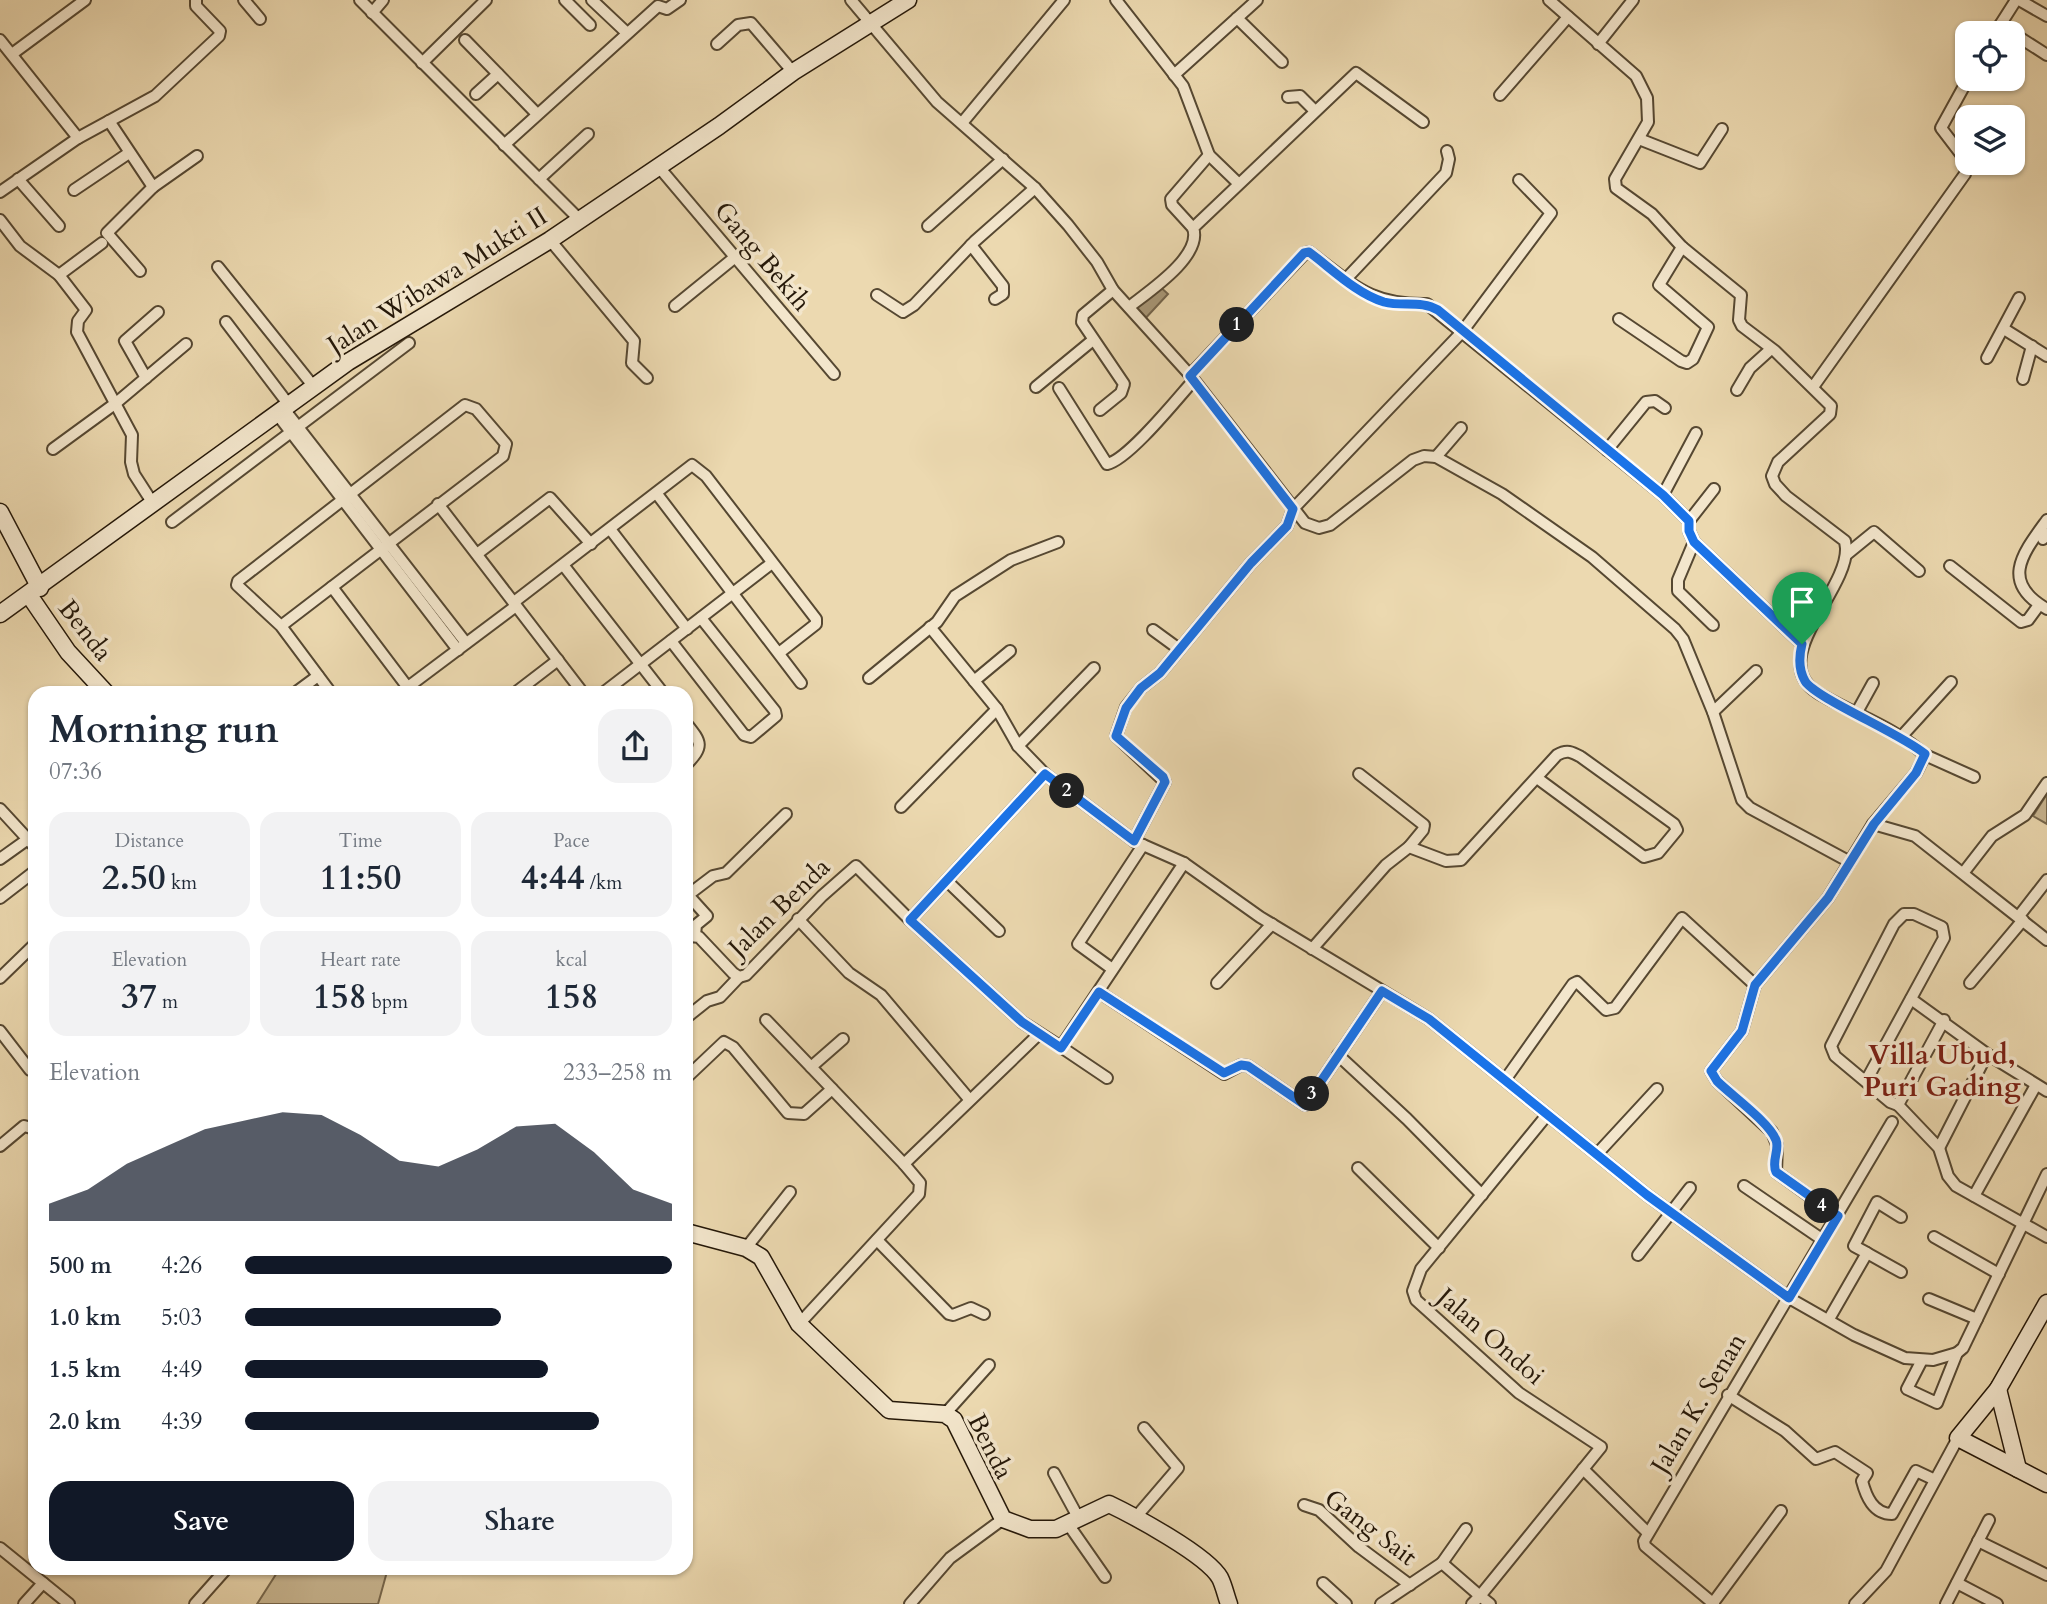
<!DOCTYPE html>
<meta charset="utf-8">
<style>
:root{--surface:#fff;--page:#f2f2f3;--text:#1f2937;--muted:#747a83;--accent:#111827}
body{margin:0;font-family:Cardo,serif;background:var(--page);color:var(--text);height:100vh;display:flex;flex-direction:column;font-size:26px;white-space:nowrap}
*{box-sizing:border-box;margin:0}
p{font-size:23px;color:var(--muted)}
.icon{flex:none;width:38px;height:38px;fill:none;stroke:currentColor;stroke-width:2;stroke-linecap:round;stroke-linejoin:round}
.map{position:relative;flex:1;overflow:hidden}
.drawer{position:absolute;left:28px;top:686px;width:665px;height:889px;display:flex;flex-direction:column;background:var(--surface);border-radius:21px;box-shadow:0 2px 5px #0004}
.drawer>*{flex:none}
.buttons{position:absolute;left:1955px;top:21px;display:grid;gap:14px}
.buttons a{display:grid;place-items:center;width:70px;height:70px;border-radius:14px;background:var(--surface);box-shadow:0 2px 5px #0004;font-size:35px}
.pin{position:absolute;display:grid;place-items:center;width:60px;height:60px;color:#fff;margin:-72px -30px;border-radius:50% 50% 50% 0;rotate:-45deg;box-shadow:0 0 7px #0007}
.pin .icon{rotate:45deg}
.km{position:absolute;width:35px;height:35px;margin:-18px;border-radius:50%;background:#222;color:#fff;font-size:19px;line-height:35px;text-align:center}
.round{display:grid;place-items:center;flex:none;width:74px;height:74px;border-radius:21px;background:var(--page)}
.summary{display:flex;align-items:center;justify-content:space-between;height:119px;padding:0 21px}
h1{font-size:38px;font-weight:800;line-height:52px}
.metrics{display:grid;grid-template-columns:repeat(3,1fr);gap:10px;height:119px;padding:7px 21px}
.metrics div{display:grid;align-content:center;border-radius:18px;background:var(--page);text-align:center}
.metrics b{font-size:35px;font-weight:800}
.metrics small{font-size:19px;font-weight:400}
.metrics p{font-size:19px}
.chart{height:196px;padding:14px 21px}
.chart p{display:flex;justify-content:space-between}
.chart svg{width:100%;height:126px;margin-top:7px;fill:var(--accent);opacity:.7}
.cta{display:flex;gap:14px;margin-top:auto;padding:14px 21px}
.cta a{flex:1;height:80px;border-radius:21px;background:var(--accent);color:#fff;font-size:28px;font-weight:800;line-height:80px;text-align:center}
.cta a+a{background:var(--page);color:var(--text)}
ul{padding:0 21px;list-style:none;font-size:23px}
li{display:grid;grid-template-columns:112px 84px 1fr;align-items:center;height:52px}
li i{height:18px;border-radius:9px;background:var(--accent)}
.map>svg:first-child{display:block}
</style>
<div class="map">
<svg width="2047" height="1604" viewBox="0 0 2047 1604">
<rect width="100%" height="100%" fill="#ecd9b0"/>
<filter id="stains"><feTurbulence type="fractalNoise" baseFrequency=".00286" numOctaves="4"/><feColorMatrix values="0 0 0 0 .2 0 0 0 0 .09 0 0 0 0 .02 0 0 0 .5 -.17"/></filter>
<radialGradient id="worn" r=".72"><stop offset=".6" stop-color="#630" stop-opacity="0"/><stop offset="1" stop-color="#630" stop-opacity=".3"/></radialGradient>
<!-- green -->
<g fill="#cab893" stroke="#77684e" stroke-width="2">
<polygon points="2047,794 2047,824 2033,816"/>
<polygon points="280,1568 388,1568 378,1604 257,1604"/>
</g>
<!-- water -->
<polygon fill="#a89777" stroke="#73644b" stroke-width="2" points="1156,283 1168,294 1142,322 1130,310"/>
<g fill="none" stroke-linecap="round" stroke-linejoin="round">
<!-- street casing -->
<g stroke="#564832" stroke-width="14">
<g id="street">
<polyline points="244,0 260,19"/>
<polyline points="360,0 580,220"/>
<polyline points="565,0 590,25"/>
<polyline points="592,0 627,33"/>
<polyline points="851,0 937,102 1035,188 1068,225 1097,262 1113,290 1190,375 1305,523 1319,528 1330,525 1413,460 1424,456 1436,457 1502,494 1592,557 1675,629 1683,639 1713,712 1742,800 1750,808 1850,862"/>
<polyline points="1116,0 1183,86 1209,155 1238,183"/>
<path d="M1549,0L1636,76L1647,98L1648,122L1615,179L1616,188L1652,214L1682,247L1741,295L1739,320L1742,326L1775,351L1831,406L1830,414L1778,462L1772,476L1775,484L1786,496L1845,541L1846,548C1848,591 1765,660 1818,693C1853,714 1894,727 1925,755L1916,773L1873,824L1828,898L1755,985L1742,1031L1711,1071L1717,1081L1772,1132L1777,1145L1776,1172L1837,1216"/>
<polyline points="2019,0 2047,16"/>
<polyline points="372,13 383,0"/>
<polyline points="1237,18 1282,62"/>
<polyline points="2000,25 2047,55"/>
<polyline points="1995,33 2016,0"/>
<polyline points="0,40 78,138"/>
<polyline points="465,40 537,114"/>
<polyline points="717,44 738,25 751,23 793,72"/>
<polyline points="1598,44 1633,0"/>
<polyline points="12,54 85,0"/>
<polyline points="422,63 486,0"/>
<polyline points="1174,75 1257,0"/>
<polyline points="476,94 498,74"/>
<polyline points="1500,95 1568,17"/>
<polyline points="1288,97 1300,96 1314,110"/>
<polyline points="109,121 153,187 197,156"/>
<polyline points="962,123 1064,0"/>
<polyline points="1639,139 1700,163 1722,129"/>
<polyline points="504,145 658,6 667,9 680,0"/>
<polyline points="1967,162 1941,128 1968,79"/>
<polyline points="658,166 834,374"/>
<polyline points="18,179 59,226"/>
<polyline points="539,179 588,134"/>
<polyline points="74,190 129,153"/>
<polyline points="0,192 78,138 155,96 219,36 220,31 196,6 196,0"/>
<polyline points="0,220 20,246 59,275 86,310 78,321 77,332 132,435 131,462 134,474 152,502"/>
<polyline points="928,226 1003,159"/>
<polyline points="1193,228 1172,205 1171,199 1209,155"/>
<polyline points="550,240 634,341 632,363 647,378"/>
<polyline points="971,245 1003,286 1003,294 995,299"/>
<polyline points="218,267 314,387"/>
<polyline points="140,271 107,233 153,187"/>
<polyline points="59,275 102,243"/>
<polyline points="1346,279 1446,173 1449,159 1447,151"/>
<polyline points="877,295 903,312 914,305 975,241 1035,188"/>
<polyline points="675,306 734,258"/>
<path d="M1129,307C1148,292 1203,256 1193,228L1356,73L1423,122"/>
<polyline points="1619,319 1681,361 1687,363 1693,359 1708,327 1659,285 1682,247"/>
<polyline points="226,322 289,405"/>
<polyline points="2004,329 2047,356"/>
<polyline points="1987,358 2019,298"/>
<path d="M1190,375L1305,253L1309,252C1354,285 1369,305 1427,304L1663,495L1689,521V531L1694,542L1802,644"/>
<polyline points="146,378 125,341 158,312"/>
<polyline points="2023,379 2032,346"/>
<polyline points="1036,387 1093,340"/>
<polyline points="1813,387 1965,174 1967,163"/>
<path d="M1059,388L1107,464C1128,460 1177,399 1193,381"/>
<polyline points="1737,390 1750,368 1771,349"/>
<polyline points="284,409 466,643"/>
<polyline points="1100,410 1121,393 1124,384 1082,322 1083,315 1113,290"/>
<polyline points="277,414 458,650"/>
<polyline points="53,449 116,403 186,344"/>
<polyline points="1607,450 1646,402 1655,401 1665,408"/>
<polyline points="1436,457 1461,428"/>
<polyline points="657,494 801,683"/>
<polyline points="1663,495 1696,433"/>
<polyline points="438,504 583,693"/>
<path d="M2047,520C2023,553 1999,582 2047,609"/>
<polyline points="1689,521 1714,489"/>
<polyline points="172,522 409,343"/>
<polyline points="610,529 687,629"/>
<polyline points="2043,539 2047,534"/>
<polyline points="1694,542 1678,580 1678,591 1713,625"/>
<polyline points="477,554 550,498 591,544"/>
<polyline points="1847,554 1874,532 1919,571"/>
<polyline points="564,566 663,693"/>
<polyline points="1950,566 2021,622 2028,620 2039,605"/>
<polyline points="332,587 412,693"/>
<polyline points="514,602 692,465 706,476 816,619 816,624 779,653"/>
<polyline points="281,626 503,456 506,444 476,409 465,405 238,581 237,585 281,626 331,693"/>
<polyline points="930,627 997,709 1018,746 1045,774 1134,841 1184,863 1260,917 1429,1019 1647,1195 1789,1298 1854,1335 1905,1358 1933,1360 1957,1353"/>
<polyline points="1153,630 1179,649"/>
<polyline points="671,641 744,735 751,737 776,716 775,711 701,618"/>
<polyline points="869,678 937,622 955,596 1011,560 1058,542"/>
<polyline points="974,681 1010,651"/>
<polyline points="295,693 318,676"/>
<polyline points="400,693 516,606"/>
<polyline points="515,693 558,660"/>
<polyline points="603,693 772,563"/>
<polyline points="1713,712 1756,671"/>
<polyline points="1857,712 1873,683"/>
<path d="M686,723C702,743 704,746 686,765"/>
<polyline points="1901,737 1951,682"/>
<polyline points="1018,746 1094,668"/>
<polyline points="1925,755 1974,777"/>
<polyline points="1359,774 1424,825 1423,830 1409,847"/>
<polyline points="901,807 997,709"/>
<polyline points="0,809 35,847"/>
<polyline points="1873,824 1915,836 2047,940"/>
<polyline points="1134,841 1165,782 1116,736 1126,707 1141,688 1160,673 1251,563 1287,526 1293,509 1462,332 1551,213 1519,180"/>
<polyline points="0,859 28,839"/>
<polyline points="1964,872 1992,836 2025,815 2047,783"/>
<polyline points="947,881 999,931"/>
<polyline points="0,898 35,871"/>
<polyline points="2019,916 2047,880"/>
<polyline points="798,919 849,973 881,995 969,1099"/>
<polyline points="910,920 1022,1022 1061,1047 1184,863"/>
<polyline points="695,935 696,925 707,916 688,895 713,876 726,873 786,814"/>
<polyline points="686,939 691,936 699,937 733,973 739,977 746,975 822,896 856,866 910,920 1045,774"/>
<path d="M1312,949L1386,865L1409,847L1446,861L1461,860L1557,755C1567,749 1572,752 1581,757L1674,824L1677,830L1658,853L1644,857L1537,778"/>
<polyline points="1111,968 1078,944 1143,845"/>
<polyline points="0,978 35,944"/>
<polyline points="1217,983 1272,924"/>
<polyline points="1970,983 2023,920"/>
<polyline points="1099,992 1224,1074 1241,1065 1248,1066 1305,1105 1382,991"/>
<polyline points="1911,999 1987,1054 2047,1091"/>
<polyline points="687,1017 707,1001 720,997 739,977"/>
<polyline points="766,1020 904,1164 1039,1034"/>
<polyline points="1944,1020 1898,1105 1939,1148 1948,1176 1956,1186 2047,1237"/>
<polyline points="0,1031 30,1070 35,1071"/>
<polyline points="1061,1047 1107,1078"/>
<polyline points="1338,1055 1407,1119 1482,1195"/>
<polyline points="811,1067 843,1039"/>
<polyline points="686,1078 724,1042 733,1047 788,1113 804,1114 832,1089"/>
<polyline points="1505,1080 1573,984 1577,982 1606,1010 1615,1008 1682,918 1755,985"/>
<polyline points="1866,1081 1944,938 1942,927 1914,914 1904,914 1894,924 1831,1046 1835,1056 1890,1102 1898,1105"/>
<polyline points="0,1146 24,1126 35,1129"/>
<polyline points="1939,1148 1987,1054"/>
<polyline points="1597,1154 1657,1089"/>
<polyline points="1358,1168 1439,1248"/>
<polyline points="1744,1186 1823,1240"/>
<polyline points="1974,1196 2036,1085"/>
<polyline points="1934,1237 1999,1274"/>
<polyline points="877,1240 949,1314 953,1315 971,1308 984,1314"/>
<polyline points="746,1248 790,1192"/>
<polyline points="1867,1253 1901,1272"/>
<polyline points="1638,1255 1690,1188"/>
<polyline points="1929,1299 1977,1319"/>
<polyline points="1829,1319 1867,1253 1854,1246 1877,1202 1901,1217"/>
<polyline points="799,1324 919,1194 920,1183 904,1164"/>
<polyline points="1922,1360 1907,1389 1937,1403 1957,1353 1963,1348 2047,1174"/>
<path d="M1728,1395L1785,1431L1816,1459L1835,1452L1867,1473L1862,1481C1866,1496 1873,1514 1892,1514L1916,1471L1933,1479"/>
<polyline points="945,1414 989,1365"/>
<polyline points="1583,1469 1648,1533"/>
<polyline points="1054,1473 1079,1519"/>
<polyline points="1304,1505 1319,1510 1359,1547 1410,1585"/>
<polyline points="1136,1517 1178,1468 1144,1428"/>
<polyline points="1068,1524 1105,1577"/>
<polyline points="1978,1541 2047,1575"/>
<polyline points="0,1548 69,1604"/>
<polyline points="1442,1563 1466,1529"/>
<polyline points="1323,1583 1346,1604"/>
<polyline points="1957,1583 1997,1604"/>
<polyline points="1713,1603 1781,1511"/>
<polyline points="24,1604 43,1583"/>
<polyline points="195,1604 227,1568"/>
<polyline points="910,1604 950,1558 1003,1519"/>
<polyline points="1381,1604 1442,1563 1480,1596 1601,1447 1519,1393 1416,1300 1413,1291 1421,1269 1547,1115"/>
<polyline points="1472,1604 1480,1596 1490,1604"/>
<polyline points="1714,1604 1645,1546 1644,1541 1892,1122"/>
<polyline points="1855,1604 1886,1571 1958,1438"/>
<polyline points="1946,1604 1989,1520"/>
</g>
</g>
<!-- secondary casing -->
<g stroke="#241708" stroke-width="19">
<g id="secondary">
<polyline points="0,512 40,588"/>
<polyline points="29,595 68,652 106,693"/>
<polyline points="0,614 348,362 550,240 719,126 793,72 908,0"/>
<path d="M686,1232L746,1248L761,1257L799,1324L889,1410L945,1414L954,1420L1003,1519L1030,1529H1056L1109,1504C1134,1516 1207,1555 1220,1578C1224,1586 1226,1596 1229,1604"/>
<polyline points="2047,1303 1998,1389 1958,1438 2047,1484"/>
<polyline points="1998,1389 2018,1469"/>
</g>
</g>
<!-- street -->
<use href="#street" stroke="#f3e6cc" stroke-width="10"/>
<!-- secondary -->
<use href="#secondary" stroke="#f3e6cc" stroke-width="16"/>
</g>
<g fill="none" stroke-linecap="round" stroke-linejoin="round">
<!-- route casing -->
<g stroke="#fff" stroke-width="14">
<path id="route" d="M1309,252C1332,269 1357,294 1384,302C1403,307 1421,300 1438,310L1663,495L1689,521V531L1694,542L1802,644C1799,656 1798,669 1805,681C1815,698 1902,734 1925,754L1916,773L1874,824L1828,898L1755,985L1742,1031L1711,1071L1717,1081C1731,1095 1769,1122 1776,1140C1780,1150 1771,1161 1776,1172L1838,1216L1789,1298L1647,1195L1429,1019L1382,991L1305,1105L1248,1066L1241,1065L1224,1073L1099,992L1061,1048L1022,1022L910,920L1045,774L1134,841L1165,782L1163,777L1116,736L1126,708L1141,688L1160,673L1251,563L1287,526L1293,509L1190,376L1304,253Z"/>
</g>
<!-- route -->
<use href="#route" stroke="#1a73e8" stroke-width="9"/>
</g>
<g text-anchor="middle" stroke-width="7" stroke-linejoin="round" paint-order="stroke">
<!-- street labels -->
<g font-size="26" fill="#241708" stroke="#f3e6cc">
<text transform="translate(763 256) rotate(50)" y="9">Gang Bekih</text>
<text transform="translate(437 280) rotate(-32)" y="9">Jalan Wibawa Mukti II</text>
<text transform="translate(86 630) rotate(52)" y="9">Benda</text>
<text transform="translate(779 907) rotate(-44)" y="9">Jalan Benda</text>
<text transform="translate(1491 1336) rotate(41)" y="9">Jalan Ondoi</text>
<text transform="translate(1698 1403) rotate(-59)" y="9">Jalan K. Senan</text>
<text transform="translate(991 1446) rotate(63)" y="9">Benda</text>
<text transform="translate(1371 1527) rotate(37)" y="9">Gang Sait</text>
</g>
<!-- neighbourhood labels -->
<g font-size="28" font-weight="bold" fill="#7a1f14" stroke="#f3e6cc">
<text x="1942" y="1064">Villa Ubud,<tspan x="1942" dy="32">Puri Gading</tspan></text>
</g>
</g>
<rect width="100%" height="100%" filter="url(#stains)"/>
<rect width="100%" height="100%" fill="url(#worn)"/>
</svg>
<div class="buttons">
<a><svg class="icon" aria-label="locate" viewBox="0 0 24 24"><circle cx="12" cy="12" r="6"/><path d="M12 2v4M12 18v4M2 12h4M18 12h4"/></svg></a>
<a><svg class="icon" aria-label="layers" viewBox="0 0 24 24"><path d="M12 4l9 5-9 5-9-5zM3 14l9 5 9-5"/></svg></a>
</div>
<div class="pin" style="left:1802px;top:644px;background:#1e9e55"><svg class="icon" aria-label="arrive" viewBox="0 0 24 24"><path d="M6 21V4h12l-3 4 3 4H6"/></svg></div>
<b class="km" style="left:1237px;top:325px">1</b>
<b class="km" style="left:1067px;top:791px">2</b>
<b class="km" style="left:1312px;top:1094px">3</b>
<b class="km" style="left:1822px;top:1206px">4</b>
<section class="drawer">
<div class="summary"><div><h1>Morning run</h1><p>07:36</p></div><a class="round"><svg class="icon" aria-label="share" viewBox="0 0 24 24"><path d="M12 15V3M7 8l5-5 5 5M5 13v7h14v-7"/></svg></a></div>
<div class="metrics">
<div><p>Distance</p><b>2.50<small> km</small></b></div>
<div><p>Time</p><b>11:50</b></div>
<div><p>Pace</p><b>4:44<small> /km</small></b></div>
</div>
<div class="metrics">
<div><p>Elevation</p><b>37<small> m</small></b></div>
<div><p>Heart rate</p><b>158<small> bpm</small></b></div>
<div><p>kcal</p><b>158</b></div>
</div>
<div class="chart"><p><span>Elevation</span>233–258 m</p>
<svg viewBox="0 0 160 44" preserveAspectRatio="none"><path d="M0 44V38L10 33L20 24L30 18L40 12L50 9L60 6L70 7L80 14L90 23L100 25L110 19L120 11L130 10L140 20L150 33L160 38V44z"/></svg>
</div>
<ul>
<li><b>500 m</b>4:26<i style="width:100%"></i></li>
<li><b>1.0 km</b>5:03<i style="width:60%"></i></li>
<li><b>1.5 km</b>4:49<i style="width:71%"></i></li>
<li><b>2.0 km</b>4:39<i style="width:83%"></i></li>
</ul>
<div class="cta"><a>Save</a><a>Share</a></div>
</section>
</div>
